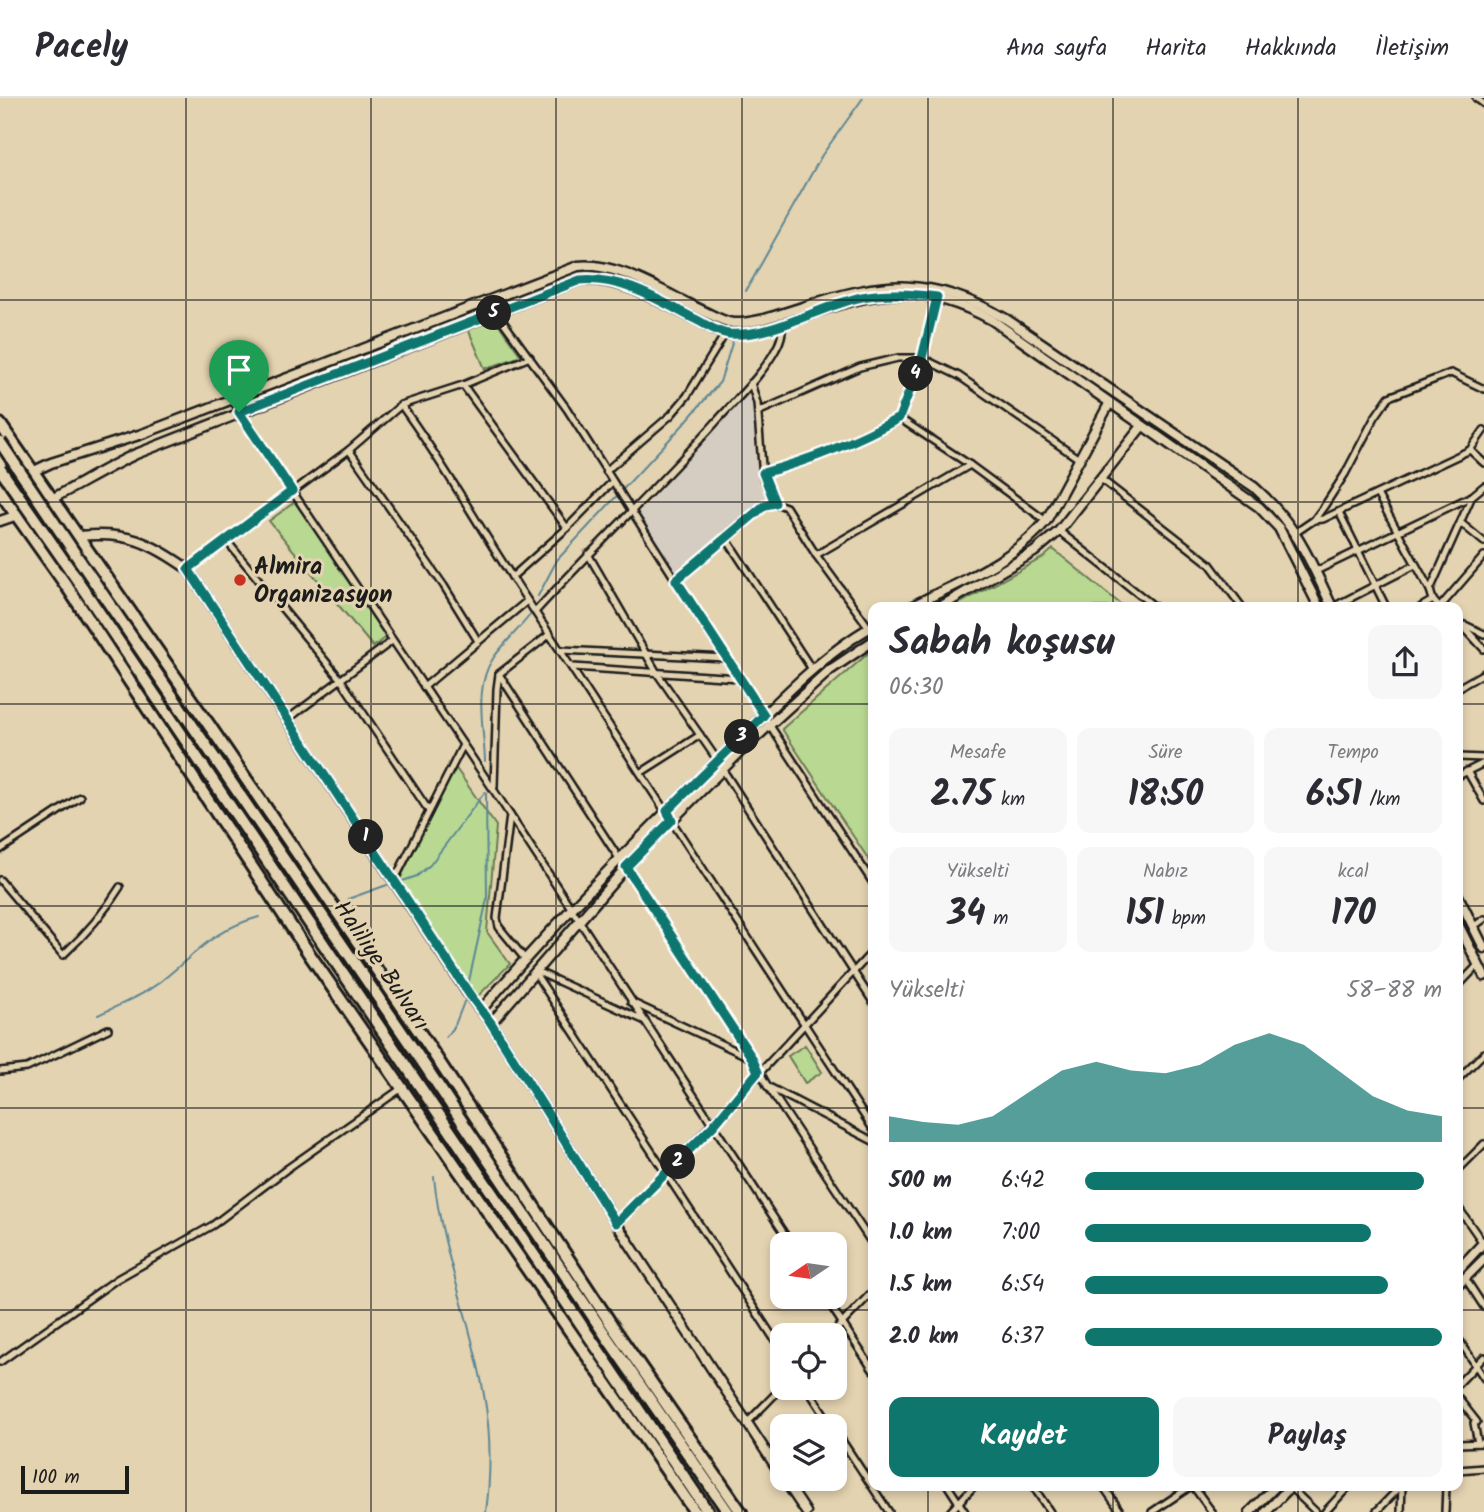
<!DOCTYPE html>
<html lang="tr">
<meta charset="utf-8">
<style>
:root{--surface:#fff;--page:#f7f7f7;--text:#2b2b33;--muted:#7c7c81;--line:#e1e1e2;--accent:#0f766e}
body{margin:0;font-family:Kalam,sans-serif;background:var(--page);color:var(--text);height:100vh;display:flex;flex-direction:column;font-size:26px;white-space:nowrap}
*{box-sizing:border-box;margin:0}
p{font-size:23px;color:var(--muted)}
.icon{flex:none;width:38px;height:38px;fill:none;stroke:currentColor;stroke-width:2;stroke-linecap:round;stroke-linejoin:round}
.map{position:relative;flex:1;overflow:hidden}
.sheet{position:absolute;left:868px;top:504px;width:595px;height:889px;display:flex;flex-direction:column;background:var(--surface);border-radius:14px;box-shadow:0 4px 10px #0003}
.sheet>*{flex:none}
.needle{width:46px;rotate:257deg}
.fabs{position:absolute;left:770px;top:1134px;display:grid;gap:14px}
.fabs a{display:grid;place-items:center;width:77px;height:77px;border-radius:14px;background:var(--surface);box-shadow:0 4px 10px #0003;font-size:35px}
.scale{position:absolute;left:21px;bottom:18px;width:108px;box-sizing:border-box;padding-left:7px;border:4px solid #1c1c1c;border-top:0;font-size:19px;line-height:24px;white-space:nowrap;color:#1c1c1c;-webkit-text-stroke:5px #e4d3b0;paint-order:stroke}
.pin{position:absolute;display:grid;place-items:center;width:60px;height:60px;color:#fff;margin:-72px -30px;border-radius:50% 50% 50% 0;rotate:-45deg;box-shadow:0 0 7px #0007}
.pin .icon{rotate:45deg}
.km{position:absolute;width:35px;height:35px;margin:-18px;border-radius:50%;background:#222;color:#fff;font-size:19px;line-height:35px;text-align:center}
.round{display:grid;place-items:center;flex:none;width:74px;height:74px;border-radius:14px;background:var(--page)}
.headline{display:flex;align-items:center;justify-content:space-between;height:119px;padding:0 21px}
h1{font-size:38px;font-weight:800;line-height:52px}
.metrics{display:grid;grid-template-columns:repeat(3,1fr);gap:10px;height:119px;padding:7px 21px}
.metrics div{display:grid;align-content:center;border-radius:14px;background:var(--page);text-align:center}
.metrics b{font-size:35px;font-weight:800}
.metrics small{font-size:19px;font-weight:400}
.metrics p{font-size:19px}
.chart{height:196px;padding:14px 21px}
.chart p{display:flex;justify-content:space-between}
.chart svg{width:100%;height:126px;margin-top:7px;fill:var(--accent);opacity:.7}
.action{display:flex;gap:14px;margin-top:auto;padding:14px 21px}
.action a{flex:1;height:80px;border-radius:14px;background:var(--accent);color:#fff;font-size:28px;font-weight:800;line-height:80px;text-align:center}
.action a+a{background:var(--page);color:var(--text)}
ul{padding:0 21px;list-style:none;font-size:23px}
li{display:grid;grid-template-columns:112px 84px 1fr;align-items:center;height:52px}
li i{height:18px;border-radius:9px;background:var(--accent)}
header{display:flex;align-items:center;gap:42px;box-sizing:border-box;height:98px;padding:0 35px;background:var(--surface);border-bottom:2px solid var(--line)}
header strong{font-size:33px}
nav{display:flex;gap:38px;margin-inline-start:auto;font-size:24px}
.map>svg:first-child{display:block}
</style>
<header>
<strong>Pacely</strong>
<nav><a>Ana sayfa</a><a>Harita</a><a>Hakkında</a><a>İletişim</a></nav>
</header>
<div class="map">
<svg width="1484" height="1414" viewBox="0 0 1484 1414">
<rect width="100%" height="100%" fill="#e4d3b0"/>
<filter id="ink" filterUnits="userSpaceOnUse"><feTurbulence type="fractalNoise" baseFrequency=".0143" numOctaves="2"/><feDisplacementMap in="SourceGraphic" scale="14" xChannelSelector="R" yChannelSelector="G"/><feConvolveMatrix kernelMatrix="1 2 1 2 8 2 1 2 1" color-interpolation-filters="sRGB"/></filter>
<g filter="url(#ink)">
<!-- built -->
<polygon fill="#d5ccc2" points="748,296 753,309 757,384 766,400 730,433 722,434 710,445 707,453 680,478 674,478 635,419"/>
<!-- green -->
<g fill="#b9d992" stroke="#6a7a57" stroke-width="2">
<polygon points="495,221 521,258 485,271 468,231"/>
<polygon points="296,403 386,539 373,549 269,423"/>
<polygon points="1053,451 1124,509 953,509 1044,459"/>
<polygon points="873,551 873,768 782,631"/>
<polygon points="455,669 496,728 487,834 510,866 473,903 398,785"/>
<polygon points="805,947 822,974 805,985 788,958"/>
</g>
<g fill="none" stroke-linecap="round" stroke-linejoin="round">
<!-- stream -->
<g stroke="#5c8796" stroke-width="2">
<polyline points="746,193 822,57 863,0"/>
<polyline points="538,498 557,462 682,328 720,284 733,242"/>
<path d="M485,663C484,629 473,589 494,559C505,544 519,531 530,517"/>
<polyline points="400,784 417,778 430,767 485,694"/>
<polyline points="348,801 387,787"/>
<polyline points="469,883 487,801 486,695"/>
<path d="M98,917C119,907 142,898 160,884C197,855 212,832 259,819"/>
<polyline points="446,939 455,927 464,904"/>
<path d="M434,1079C441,1154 472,1223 484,1297C491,1335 491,1375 486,1414"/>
</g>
<!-- street casing -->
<g stroke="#1c1c1c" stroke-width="10">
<g id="street">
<polyline points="1476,0 1484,6"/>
<polyline points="496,214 567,311 710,536 873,785"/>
<polyline points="751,285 757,305 763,380 775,405"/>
<polyline points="463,287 567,430"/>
<polyline points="233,301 239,314 493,691 791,1146"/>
<path d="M401,307C443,364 477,426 516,485C636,667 755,849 873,1031"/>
<polyline points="758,314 860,269 898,260 922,260 959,278 1079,361"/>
<polyline points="899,320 970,367 1046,423"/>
<polyline points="349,352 444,488 478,543"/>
<polyline points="1470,352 1484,332"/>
<polyline points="606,373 671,317 687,298 725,236"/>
<path d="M763,375C810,362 856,344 899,320L922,260L937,199"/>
<polyline points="1101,381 1210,466 1242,509"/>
<polyline points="1377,396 1430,492 1433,502 1439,509"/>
<polyline points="1339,414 1386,509"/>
<polyline points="1314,422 1323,421 1470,352 1484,365"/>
<polyline points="1461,425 1484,444"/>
<polyline points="1059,433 1155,509"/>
<polyline points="1295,435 1314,422 1325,407 1345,376 1375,319 1389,299 1451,275 1484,291"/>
<polyline points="726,440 813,573"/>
<polyline points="226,442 341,582 429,713"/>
<polyline points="588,456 657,575 718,663"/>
<polyline points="816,457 970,367"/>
<polyline points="188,471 349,352 401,307 463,287 530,259"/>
<polyline points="1316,473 1472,398 1484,388"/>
<polyline points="512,479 567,430 612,384"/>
<polyline points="676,483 765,407 775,405 786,409 816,457 873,535"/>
<polyline points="1430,492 1472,398"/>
<polyline points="1333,509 1415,467"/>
<polyline points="1421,509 1433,502"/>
<polyline points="1440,509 1484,458"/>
<path d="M535,514C594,449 657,390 715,325C736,301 761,279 776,251C781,243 782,236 783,226"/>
<polyline points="1460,525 1484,551"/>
<polyline points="1465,527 1484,536"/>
<polyline points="561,552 726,560"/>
<polyline points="573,569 739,580"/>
<polyline points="499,576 620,762"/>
<polyline points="424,589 527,503"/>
<polyline points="1458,590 1484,575"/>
<polyline points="288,621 392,543"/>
<polyline points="1458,659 1484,660"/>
<polyline points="723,672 873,904"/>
<polyline points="1467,673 1484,703"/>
<polyline points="642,674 700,637"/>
<polyline points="1458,678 1484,665"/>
<polyline points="494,689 497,591 499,576 550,536"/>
<polyline points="510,717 497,820 499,829 525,861"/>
<polyline points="0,752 80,699"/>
<polyline points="626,769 752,960 767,987 873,1147"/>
<path d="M0,782L63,857C86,836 104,815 120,789"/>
<polyline points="394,783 463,647"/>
<polyline points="1473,829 1484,821"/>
<polyline points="536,873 643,922"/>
<polyline points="535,875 782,1253"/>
<polyline points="1458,888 1478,867"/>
<polyline points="631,904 749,959"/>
<polyline points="0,973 27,970 108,931"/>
<polyline points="1458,981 1484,955"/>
<polyline points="767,988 873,1043"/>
<polyline points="1458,1072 1484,1046"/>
<polyline points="1458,1109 1483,1145"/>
<path d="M616,1125C705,1037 787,944 873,853"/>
<polyline points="1465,1180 1484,1209"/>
<polyline points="825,1199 873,1272"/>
<polyline points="831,1237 873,1193"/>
<polyline points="1458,1240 1484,1280"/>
<polyline points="0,1264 117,1181 213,1127 288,1070 402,990"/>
<polyline points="1458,1286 1484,1259"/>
<polyline points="807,1290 832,1328"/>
<polyline points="1458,1300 1477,1324 1474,1325 1478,1345"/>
<polyline points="747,1325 782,1289"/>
<polyline points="835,1332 889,1414"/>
<polyline points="1458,1346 1484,1345"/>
<polyline points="1458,1372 1484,1370"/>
<polyline points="948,1388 965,1414"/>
<polyline points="1033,1388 1050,1414"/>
<polyline points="1103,1388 1121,1414"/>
<polyline points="1193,1388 1212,1414"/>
<polyline points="1290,1389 1316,1414"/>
<polyline points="950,1414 974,1388"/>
<polyline points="1152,1414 1191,1388"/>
<polyline points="1325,1414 1349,1388"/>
<polyline points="1376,1414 1401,1388"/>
<polyline points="1401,1414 1402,1388"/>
<polyline points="1445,1414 1446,1388"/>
</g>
</g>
<!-- secondary casing -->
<g stroke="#1c1c1c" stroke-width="13">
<g id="secondary">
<path d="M0,389L51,365L142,336L578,168C617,163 668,197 703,213C712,217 723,224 733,225C757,226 782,215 806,208C884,182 933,178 1006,221L1254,389C1295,425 1310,461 1332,509"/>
<path d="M0,423C48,408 90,377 136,356L580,182C621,179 660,204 695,221C705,226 718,235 729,236C754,237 779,227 802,219C874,193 921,183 992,222L1259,409L1279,430L1319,509"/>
<path d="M79,438C126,433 150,444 188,471L469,897L491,925L616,1125L782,1378"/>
<path d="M911,509C956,485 1013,464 1046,423L1109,306"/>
<polyline points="940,509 1034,454 1059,433 1142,328"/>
<polyline points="1458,798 1484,850"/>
<polyline points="1458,826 1484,878"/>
<path d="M481,912C558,821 643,736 728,653C768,613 823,555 873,528"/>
<polyline points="491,925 634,760 741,653 830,572 873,543"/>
<polyline points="1458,1172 1484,1144"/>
<polyline points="1458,1187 1484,1161"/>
<polyline points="784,1381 806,1414"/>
<polyline points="1250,1414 1276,1388"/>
<polyline points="1266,1414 1291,1388"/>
</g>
</g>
<!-- highway casing -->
<g stroke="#1c1c1c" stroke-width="16">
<g id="highway">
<polyline points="0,326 211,630"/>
<polyline points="0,394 68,490 310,857 695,1414"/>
<polyline points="80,463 425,968 608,1241 728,1414"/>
<polyline points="69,470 708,1414"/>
<polyline points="207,624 422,938 615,1232 741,1414"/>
</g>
</g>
<!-- street -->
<use href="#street" stroke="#e4d3b0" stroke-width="5"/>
<!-- secondary -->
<use href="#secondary" stroke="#e4d3b0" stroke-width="8"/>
<!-- highway -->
<use href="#highway" stroke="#e4d3b0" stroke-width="10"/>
<!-- highway-bridge casing -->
<g stroke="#1c1c1c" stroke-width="16" stroke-linecap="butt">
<g id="highway-bridge">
<polyline points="0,344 80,463"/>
<polyline points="0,371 69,470"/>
</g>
</g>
<!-- highway-bridge -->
<use href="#highway-bridge" stroke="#e4d3b0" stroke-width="10"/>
</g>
</g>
<g fill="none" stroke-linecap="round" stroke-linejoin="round" filter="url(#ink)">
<!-- route casing -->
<g stroke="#fff" stroke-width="14">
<path id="route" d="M580,182C621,178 660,203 695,221C705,226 718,235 729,236C775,239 818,208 862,199C887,194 912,196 937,199L922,260L899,320C856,344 810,362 763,375L775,405L765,407L676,482L764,617L667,713L672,722L626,769L752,960L758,974L713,1028L616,1125L491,925L470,897L188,471L292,393L239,314Z"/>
</g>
<!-- route -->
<use href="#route" stroke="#0f766e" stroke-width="9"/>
</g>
<!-- grid -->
<path fill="none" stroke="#1c1c1c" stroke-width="2" stroke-opacity="0.55" d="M186,0V1414M371,0V1414M556,0V1414M742,0V1414M928,0V509M1113,0V509M1298,0V509M0,202H1484M0,404H1484M0,606H873M1458,606H1484M0,808H873M1458,808H1484M0,1010H873M1458,1010H1484M0,1212H873M1458,1212H1484M928,1388V1414M1113,1388V1414M1298,1388V1414"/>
<!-- markers -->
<circle fill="#c8321e" stroke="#e4d3b0" stroke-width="2.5" cx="240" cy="482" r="7"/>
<g text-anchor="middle" stroke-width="6" stroke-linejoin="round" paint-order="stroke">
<!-- poi labels -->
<g font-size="24" font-weight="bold" fill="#1c1c1c" stroke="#e4d3b0" text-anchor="start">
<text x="254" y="476">Almira<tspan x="254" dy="28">Organizasyon</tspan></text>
</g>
<!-- street labels -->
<g font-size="24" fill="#1c1c1c" stroke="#e4d3b0">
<text transform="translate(382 867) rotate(56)" y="8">Haliliye Bulvarı</text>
</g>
</g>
</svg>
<div class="fabs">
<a><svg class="needle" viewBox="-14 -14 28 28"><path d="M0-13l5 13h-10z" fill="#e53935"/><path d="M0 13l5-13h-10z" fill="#7c7c81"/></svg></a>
<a><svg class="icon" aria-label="locate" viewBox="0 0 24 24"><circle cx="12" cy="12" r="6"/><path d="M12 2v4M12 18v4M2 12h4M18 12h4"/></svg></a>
<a><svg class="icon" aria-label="layers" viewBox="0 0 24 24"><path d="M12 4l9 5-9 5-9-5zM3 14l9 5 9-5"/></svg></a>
</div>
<div class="scale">100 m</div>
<div class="pin" style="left:239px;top:314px;background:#1e9e55"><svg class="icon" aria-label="arrive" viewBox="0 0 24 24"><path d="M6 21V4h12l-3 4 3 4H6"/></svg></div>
<b class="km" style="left:366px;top:739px">1</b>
<b class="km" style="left:678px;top:1064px">2</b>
<b class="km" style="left:742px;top:639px">3</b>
<b class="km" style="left:916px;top:276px">4</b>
<b class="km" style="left:494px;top:215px">5</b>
<section class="sheet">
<div class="headline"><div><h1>Sabah koşusu</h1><p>06:30</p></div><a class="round"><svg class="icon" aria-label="share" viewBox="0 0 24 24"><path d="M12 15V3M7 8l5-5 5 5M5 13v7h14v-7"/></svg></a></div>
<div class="metrics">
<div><p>Mesafe</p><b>2.75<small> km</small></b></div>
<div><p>Süre</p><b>18:50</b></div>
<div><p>Tempo</p><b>6:51<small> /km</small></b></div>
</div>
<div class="metrics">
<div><p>Yükselti</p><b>34<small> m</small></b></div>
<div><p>Nabız</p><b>151<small> bpm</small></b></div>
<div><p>kcal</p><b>170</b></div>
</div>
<div class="chart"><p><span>Yükselti</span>58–88 m</p>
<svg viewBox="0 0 160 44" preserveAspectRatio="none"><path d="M0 44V35L10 37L20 38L30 35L40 27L50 19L60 16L70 19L80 20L90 17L100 10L110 6L120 10L130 19L140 28L150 33L160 35V44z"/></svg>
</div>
<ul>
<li><b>500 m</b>6:42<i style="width:95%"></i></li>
<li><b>1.0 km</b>7:00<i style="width:80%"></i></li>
<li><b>1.5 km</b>6:54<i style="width:85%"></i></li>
<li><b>2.0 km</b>6:37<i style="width:100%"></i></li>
</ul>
<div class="action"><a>Kaydet</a><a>Paylaş</a></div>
</section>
</div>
